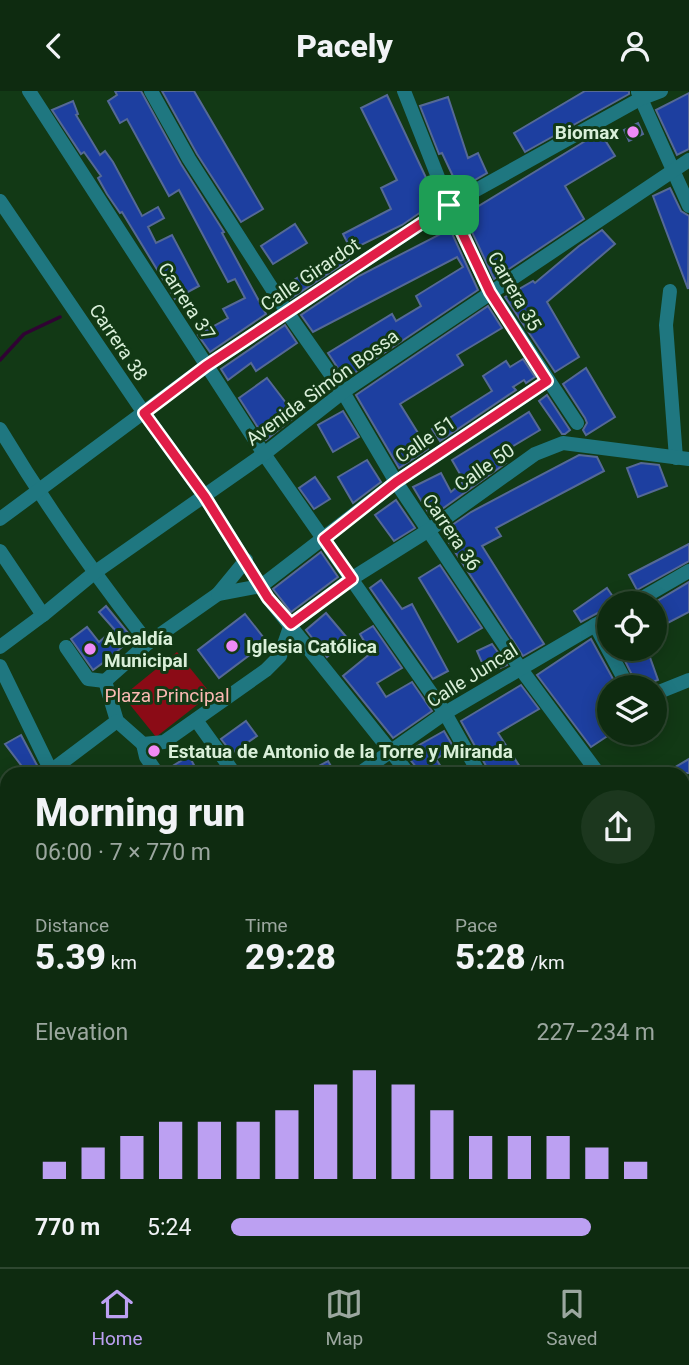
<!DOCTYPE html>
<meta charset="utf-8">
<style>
:root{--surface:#0e2b10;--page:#1c371e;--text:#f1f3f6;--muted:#9ba79f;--line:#2e4730;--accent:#bca0f2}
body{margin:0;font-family:Roboto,sans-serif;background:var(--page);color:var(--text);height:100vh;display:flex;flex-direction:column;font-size:26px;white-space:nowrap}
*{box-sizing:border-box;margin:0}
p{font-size:23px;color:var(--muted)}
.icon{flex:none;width:38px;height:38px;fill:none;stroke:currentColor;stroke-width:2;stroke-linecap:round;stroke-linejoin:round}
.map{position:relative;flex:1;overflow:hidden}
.details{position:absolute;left:0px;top:676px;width:690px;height:500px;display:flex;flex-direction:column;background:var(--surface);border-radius:21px 21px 0 0;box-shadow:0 4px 18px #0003,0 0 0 2px var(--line)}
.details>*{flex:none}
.fabs{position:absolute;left:597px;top:500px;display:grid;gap:14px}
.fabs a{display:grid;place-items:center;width:70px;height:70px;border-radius:50%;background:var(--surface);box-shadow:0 4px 18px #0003,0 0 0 2px var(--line);font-size:35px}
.pin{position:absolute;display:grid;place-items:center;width:60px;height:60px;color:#fff;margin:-30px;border-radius:14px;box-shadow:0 4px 10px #0006}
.round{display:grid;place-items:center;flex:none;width:74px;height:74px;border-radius:37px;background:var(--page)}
.overview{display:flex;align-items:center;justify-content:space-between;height:119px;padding:0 35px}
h1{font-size:38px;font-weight:800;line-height:52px}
.figures{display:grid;grid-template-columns:repeat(3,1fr);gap:10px;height:119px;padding:7px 35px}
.figures div{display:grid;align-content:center}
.figures b{font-size:35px;font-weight:800}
.figures small{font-size:19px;font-weight:400}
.figures p{font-size:19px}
.chart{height:196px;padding:14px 35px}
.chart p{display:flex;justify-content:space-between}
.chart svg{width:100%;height:126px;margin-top:7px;stroke:var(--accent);stroke-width:6}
ul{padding:0 35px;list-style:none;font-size:23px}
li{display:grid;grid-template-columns:112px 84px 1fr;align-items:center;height:52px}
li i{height:18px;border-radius:9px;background:var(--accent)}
header{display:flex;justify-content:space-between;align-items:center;height:91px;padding:0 35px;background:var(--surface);font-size:32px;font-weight:800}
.dock{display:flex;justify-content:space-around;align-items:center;height:98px;border-top:2px solid var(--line);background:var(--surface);font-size:19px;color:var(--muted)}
.dock a{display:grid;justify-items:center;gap:4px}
.dock .on{color:var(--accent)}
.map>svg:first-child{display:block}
</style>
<header><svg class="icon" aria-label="back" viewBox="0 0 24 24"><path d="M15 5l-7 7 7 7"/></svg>Pacely<svg class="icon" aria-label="person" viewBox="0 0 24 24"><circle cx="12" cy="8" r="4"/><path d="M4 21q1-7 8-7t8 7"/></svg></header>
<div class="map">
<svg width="689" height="1176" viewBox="0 0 689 1176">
<rect width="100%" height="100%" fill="#123915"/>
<!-- green -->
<polygon fill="#8b0b16" points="177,561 211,603 156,646 123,605"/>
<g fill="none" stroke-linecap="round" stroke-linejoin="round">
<!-- stream -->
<polyline stroke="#300333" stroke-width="3.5" points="0,269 24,243 60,226"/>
</g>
<!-- building -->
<g fill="#1d3fa0" stroke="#556996" stroke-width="2">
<polygon points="115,0 141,0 181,73 224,141 222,142 266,223 210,261 198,244 228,227 223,218 245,207 235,188 228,191 179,99 169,105 127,28 120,32 108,10 117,4"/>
<polygon points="162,0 194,0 263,118 241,131 197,63"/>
<polygon points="585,0 629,0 629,3 525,61 514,42"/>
<polygon points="689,2 689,58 677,64 656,19"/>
<polygon points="387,4 437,110 402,134 351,159 343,143 391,118 381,97 397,89 361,17"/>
<polygon points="448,6 468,67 478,62 487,82 459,98 442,62 439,63 420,15"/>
<polygon points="73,10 78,23 76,24 100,64 105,60 113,71 142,125 158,116 164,127 148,136 156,152 172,144 199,195 175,208 122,121 120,122 107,103 98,87 101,85 84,61 81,63 52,19"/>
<polygon points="638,32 643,43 629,50 624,39"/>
<polygon points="600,41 615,65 565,95 584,128 494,188 464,124"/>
<polygon points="670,97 681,120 689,125 688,198 653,105"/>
<polygon points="295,133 307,152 273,173 261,155"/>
<polygon points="450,138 478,199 345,288 328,262 392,223 396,230 421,215 416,205 463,176 457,166 313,241 301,224 359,185"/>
<polygon points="602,139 615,153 547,211 579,266 555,281 505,206 533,190 535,192 579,155"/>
<polygon points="342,158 349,169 290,208 283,196"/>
<polygon points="488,215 502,237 457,264 463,274 400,313 428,358 399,377 356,304"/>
<polygon points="285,234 297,252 256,280 251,272 228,289 221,278"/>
<polygon points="523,268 535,286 526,292 524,289 513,296 516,299 440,350 432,338 492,300 483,285 506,270 510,276"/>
<polygon points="586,277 615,326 586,344 583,339 587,332 585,327 563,293"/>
<polygon points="267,287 296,325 266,349 239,307"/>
<polygon points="547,304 570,339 565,343 562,343 539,310"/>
<polygon points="343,320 359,346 333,361 318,334"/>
<polygon points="529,321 540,339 500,363 506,372 431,426 413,396 441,382 451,401 464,390 452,369"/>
<polygon points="579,364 597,366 604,380 496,437 501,445 482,455 544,553 523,565 442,441 471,421"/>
<polygon points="367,369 381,391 353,412 338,386"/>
<polygon points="641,372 659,374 667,395 638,406 627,377"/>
<polygon points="315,386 330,408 314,418 299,397"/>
<polygon points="396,409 415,437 394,450 375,424"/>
<polygon points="689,453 689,470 637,499 629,484"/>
<polygon points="321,461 338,486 291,521 273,498"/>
<polygon points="440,474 482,537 458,551 419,487"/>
<polygon points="381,489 402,518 412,513 448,580 433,588 370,497"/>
<polygon points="689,491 689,521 654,539 654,513 652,513"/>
<polygon points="607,497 618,513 609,513 609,516 581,531 574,520"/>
<polygon points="106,515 132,547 111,566 93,579 71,548 87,536 99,551 114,538 99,521"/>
<polygon points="326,522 348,548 327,566 306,539"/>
<polygon points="245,523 267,551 219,587 198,559"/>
<polygon points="373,535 402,577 377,592 386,606 412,591 432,620 393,647 343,585 371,562 360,543"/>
<polygon points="591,548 618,597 609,597 609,613 603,617 609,626 609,644 591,656 537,584"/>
<polygon points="492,553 507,574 487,583 477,560"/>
<polygon points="619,558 647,558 658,589 638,596"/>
<polygon points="521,594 539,618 498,642 524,682 490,682 461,630"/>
<polygon points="246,630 257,645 232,662 221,648"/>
<polygon points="444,640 454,657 436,668 445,682 417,682 416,676 405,662"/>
<polygon points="21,644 39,678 38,682 27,682 5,653"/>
<polygon points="189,665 194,674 179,682 166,682 166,679"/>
<polygon points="689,668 689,682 665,682"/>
<polygon points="328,670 335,682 306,682"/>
</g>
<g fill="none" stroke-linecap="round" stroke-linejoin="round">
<!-- minor -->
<g stroke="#1f7780" stroke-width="14">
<polyline points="29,0 264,363 445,622 479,682"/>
<polyline points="151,0 189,68 287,221 343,301 396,391 520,577 598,682"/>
<polyline points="404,0 449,114 490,201 577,332"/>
<polyline points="638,1 689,115"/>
<polyline points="0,110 144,322 205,406 268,507 408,682"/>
<polyline points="670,200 666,234 676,367"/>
<polyline points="547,290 396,391 261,495 218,503 148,552 105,590 117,630 143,653 164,651 266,579 280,565 291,533 351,488 429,439 535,363 563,352 689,368"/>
<path d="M0,338C45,413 94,483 148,552"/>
<polyline points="0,428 206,275 449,114 640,8 661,0"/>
<polyline points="0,460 43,524"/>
<polyline points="218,503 246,469"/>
<polyline points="632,513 689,480"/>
<polyline points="595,534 629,597"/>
<polyline points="0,556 43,524 94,482 264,363 343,301 689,69"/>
<polyline points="66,556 88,588 105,590"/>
<polyline points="0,575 52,682"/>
<polyline points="654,603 689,589"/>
<polyline points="196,629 234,682"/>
<polyline points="143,653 146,666 157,682"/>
<polyline points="48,682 117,630"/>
<polyline points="360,682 445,622 609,526"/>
<polyline points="682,714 689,710"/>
<polyline points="0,722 7,737"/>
<polyline points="0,896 7,908"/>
<polyline points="0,933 7,928"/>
<polyline points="682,958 689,967"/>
<polyline points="682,1049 689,1058"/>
<polyline points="682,1091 689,1088"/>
<polyline points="27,1169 29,1176"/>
<polyline points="127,1169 130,1176"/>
<polyline points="210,1169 213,1176"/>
<polyline points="309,1169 313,1176"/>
<polyline points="476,1169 481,1176"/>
<polyline points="565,1169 569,1176"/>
<polyline points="0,1171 7,1168"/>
</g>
</g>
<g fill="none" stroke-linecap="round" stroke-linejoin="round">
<!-- route casing -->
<g stroke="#fff" stroke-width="14">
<polygon id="route" points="449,114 490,201 547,290 396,391 324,448 352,488 291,533 268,507 205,406 144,322 206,275"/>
</g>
<!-- route -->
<use href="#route" stroke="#e11d48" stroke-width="9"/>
</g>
<!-- markers -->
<g fill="#f08bf6" stroke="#123915" stroke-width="2.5">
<circle cx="633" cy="41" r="7"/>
<circle cx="232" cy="555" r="7"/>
<circle cx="90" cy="558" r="7"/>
<circle cx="154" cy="660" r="7"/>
</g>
<g text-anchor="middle" stroke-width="6" stroke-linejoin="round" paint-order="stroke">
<!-- poi labels -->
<g font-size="19" font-weight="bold" fill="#d9efd9" stroke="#123915" text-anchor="start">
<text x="619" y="48" text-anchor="end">Biomax</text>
<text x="104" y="554">Alcaldía<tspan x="104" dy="22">Municipal</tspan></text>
<text x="246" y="562">Iglesia Católica</text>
<text x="168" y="667">Estatua de Antonio de la Torre y Miranda</text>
</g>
<!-- street labels -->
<g font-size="19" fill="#d9efd9" stroke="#123915">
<text transform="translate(310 183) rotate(-34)" y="7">Calle Girardot</text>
<text transform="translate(515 200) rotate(60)" y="7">Carrera 35</text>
<text transform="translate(187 210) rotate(57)" y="7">Carrera 37</text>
<text transform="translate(119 251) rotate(56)" y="7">Carrera 38</text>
<text transform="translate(322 296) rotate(-36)" y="7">Avenida Simón Bossa</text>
<text transform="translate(425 348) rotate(-34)" y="7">Calle 51</text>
<text transform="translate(484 376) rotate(-35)" y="7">Calle 50</text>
<text transform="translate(452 441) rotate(56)" y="7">Carrera 36</text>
<text transform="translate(472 584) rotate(-32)" y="7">Calle Juncal</text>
</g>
<!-- park labels -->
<g font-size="19" fill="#fbb9b3" stroke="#123915">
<text x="167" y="611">Plaza Principal</text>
</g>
</g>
</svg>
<div class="fabs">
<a><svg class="icon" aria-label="locate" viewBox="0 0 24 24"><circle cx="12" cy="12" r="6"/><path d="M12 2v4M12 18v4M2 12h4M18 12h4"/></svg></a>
<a><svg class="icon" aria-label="layers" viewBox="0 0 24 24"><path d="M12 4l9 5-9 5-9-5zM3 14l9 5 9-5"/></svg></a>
</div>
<div class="pin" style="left:449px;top:114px;background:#1e9e55"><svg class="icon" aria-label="arrive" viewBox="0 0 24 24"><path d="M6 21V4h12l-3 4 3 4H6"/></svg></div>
<section class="details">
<div class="overview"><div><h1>Morning run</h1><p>06:00 · 7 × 770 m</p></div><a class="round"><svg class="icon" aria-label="share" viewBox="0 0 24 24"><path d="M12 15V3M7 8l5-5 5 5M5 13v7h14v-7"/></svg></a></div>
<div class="figures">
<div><p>Distance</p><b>5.39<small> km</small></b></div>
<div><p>Time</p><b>29:28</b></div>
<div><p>Pace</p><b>5:28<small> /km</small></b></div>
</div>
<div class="chart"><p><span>Elevation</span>227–234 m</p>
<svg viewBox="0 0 160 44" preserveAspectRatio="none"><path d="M5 44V38M15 44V33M25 44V29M35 44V24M45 44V24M55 44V24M65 44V20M75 44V11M85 44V6M95 44V11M105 44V20M115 44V29M125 44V29M135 44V29M145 44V33M155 44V38"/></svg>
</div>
<ul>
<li><b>770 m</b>5:24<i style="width:85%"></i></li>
</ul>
</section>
</div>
<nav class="dock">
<a class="on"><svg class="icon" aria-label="home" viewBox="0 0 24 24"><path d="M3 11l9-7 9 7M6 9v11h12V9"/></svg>Home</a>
<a><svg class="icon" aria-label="map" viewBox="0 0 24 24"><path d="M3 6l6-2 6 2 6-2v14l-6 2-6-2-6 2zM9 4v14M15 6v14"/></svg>Map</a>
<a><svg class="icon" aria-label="saved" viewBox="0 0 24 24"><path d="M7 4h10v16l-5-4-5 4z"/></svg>Saved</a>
</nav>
